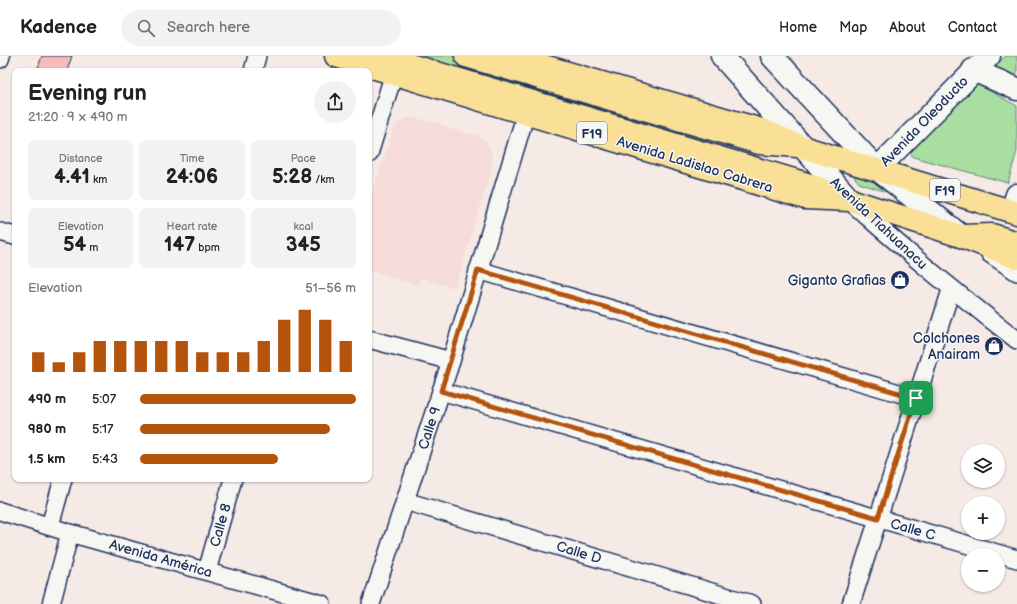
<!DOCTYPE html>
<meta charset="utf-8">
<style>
:root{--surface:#fff;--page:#f2f2f2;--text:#222;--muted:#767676;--line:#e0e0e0;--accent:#b45309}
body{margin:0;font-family:"Balsamiq Sans",sans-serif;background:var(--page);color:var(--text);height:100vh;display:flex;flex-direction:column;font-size:15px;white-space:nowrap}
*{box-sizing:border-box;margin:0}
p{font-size:13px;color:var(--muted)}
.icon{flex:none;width:22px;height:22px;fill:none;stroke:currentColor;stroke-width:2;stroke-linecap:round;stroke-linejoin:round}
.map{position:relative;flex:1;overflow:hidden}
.sheet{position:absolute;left:12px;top:12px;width:360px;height:414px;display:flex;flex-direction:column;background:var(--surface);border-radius:8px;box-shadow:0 1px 3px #0004}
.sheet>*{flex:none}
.fabs{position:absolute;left:961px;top:388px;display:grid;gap:8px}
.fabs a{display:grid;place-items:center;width:44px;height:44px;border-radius:50%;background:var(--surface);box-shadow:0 1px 3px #0004;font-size:20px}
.pin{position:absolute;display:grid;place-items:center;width:34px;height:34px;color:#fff;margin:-17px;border-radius:8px;box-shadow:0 2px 6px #0006}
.round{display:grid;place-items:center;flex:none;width:42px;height:42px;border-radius:21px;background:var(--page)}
.headline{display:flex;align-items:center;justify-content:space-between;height:68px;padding:0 16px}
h1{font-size:22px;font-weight:600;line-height:30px}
.stats{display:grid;grid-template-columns:repeat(3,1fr);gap:6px;height:68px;padding:4px 16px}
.stats div{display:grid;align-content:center;border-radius:8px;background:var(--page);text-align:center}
.stats b{font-size:20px;font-weight:600}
.stats small{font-size:11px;font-weight:400}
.stats p{font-size:11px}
.chart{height:112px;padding:8px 16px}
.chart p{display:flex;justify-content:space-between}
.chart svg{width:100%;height:72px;margin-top:4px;stroke:var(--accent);stroke-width:6}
ul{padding:0 16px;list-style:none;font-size:13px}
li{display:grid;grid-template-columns:64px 48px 1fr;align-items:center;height:30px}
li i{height:10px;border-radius:5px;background:var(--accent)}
header{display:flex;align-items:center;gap:24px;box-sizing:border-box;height:56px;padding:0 20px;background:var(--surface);border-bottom:1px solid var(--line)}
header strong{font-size:19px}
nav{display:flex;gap:22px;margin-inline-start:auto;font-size:14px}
.search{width:280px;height:36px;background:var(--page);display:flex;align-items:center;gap:10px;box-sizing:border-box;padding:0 14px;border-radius:22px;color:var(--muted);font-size:15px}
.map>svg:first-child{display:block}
</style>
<header>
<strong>Kadence</strong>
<div class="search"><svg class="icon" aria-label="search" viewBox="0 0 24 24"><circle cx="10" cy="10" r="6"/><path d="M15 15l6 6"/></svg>Search here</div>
<nav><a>Home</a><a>Map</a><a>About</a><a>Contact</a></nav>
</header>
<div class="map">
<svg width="1017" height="548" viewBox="0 0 1017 548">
<rect width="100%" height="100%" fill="#f6eae6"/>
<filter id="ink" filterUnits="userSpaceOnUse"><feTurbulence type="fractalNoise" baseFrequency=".025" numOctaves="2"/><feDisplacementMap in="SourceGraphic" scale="8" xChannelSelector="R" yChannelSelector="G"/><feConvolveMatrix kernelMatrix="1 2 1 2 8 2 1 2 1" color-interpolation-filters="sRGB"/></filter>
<g filter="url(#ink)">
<!-- built -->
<polygon fill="#f6dcd8" points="409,61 441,68 454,74 477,79 486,85 491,93 493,109 455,232 421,222 418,230 369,214 369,145 394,72 398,67"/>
<!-- green -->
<g fill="#a9dea1" stroke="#628680">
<polygon points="402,0 456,0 710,76 705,91"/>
<polygon points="1006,0 1017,0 1017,22 994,10"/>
<polygon points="977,28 1017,50 1017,95 1008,127 913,101 909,95"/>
<polygon points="853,119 898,133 908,143 859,127"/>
</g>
<!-- building -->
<polygon fill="#f7bbb8" stroke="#1b2f5e" points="42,0 72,0 67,15 37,15"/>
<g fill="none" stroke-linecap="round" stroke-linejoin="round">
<!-- street casing -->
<g stroke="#1b2f5e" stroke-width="20">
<g id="street">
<polyline points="0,3 1,0"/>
<polyline points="253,15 257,0"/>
<polyline points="369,98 394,17"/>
<path d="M851,146C905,195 960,240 1017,284"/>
<polyline points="0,176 15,180"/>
<polyline points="990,198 1017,216"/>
<polyline points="478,214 916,342"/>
<polyline points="369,283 451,305"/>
<polyline points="441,335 1017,503"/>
<polyline points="405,445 752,548"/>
<polyline points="0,455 70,477 322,548"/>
<polyline points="50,470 63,423"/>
<polyline points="207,515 233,423"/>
<polyline points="51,548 70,477"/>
<polyline points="371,548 451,305 526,57"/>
<polyline points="851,548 951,234"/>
</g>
</g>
<!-- secondary casing -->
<g stroke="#1b2f5e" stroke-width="25">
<g id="secondary">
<polyline points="722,0 850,144"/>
<polyline points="772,0 877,113 960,179"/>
<polyline points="973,14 1017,33"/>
<polyline points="877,113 989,0"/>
<polyline points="1012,155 1017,139"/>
</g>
</g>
<!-- primary casing -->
<g stroke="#1b2f5e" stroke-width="25">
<g id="primary">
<polyline points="380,0 807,128 844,142"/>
<polyline points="466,0 759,87 797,90"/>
<polyline points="961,180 1017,202"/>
</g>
</g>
<!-- highway casing -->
<g stroke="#1b2f5e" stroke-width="25">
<g id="highway">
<polyline points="336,0 805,142 850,144 961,180 992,179 1017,187"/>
<polyline points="510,0 762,74 802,91 1017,157"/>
</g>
</g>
<!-- street -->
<use href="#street" stroke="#f6f6f2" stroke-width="17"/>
<!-- secondary -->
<use href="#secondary" stroke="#f6f6f2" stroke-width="22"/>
<!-- primary -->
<use href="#primary" stroke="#f9e096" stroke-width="22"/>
<!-- highway -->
<use href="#highway" stroke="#f9e096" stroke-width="22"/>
</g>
</g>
<g fill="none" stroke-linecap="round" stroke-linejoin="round" filter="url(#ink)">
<!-- route casing -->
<g stroke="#fff" stroke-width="8">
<polygon id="route" points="478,214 916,342 878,462 441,335"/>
</g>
<!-- route -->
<use href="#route" stroke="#b45309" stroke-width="5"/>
</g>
<!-- icons -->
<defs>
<g id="shop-disc" transform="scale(1)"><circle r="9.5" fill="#1b2f5e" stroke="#f6f6f2"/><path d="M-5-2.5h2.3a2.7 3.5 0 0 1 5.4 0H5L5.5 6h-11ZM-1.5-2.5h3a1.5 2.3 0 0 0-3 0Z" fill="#fff"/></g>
</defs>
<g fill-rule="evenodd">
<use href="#shop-disc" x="900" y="224"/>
<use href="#shop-disc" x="994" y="290"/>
</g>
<g text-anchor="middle" stroke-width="3" stroke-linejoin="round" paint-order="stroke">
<!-- shield labels -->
<g fill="#f6f6f2" stroke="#5d6b8a" stroke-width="1">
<rect x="577" y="66" width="30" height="22" rx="3"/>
<rect x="930" y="123" width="30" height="22" rx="3"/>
</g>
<g font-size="13" font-weight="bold" fill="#1b2f5e">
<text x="592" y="82">F19</text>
<text x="945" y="139">F19</text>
</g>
<!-- street labels -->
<g font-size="14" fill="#1b2f5e" stroke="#f6f6f2">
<text transform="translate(924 65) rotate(-46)" y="5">Avenida Oleoducto</text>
<text transform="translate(695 108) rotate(17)" y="5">Avenida Ladislao Cabrera</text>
<text transform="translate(879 167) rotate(43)" y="5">Avenida Tiahuanacu</text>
<text transform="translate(429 372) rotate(-72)" y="5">Calle 9</text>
<text transform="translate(220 469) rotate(-74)" y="5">Calle 8</text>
<text transform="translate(913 473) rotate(16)" y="5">Calle C</text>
<text transform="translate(579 496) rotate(17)" y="5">Calle D</text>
<text transform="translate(161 502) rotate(16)" y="5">Avenida América</text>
</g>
<!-- poi labels -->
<g font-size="14" fill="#1b2f5e" stroke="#f6f6f2" text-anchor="end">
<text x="886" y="229">Giganto Grafias</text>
<text x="980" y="287">Colchones<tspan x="980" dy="16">Anairam</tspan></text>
</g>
</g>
</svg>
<div class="fabs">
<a><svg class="icon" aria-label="layers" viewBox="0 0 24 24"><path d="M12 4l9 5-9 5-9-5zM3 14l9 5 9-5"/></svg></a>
<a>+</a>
<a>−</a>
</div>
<div class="pin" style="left:916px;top:342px;background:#1e9e55"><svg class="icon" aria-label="arrive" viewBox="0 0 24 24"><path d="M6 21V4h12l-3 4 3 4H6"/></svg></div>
<section class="sheet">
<div class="headline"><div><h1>Evening run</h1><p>21:20 · 9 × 490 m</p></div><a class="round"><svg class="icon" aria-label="share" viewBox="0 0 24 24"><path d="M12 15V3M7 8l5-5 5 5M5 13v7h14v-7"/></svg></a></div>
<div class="stats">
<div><p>Distance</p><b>4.41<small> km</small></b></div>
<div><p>Time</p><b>24:06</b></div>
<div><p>Pace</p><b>5:28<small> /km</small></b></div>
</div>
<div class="stats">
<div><p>Elevation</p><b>54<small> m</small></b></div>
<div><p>Heart rate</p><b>147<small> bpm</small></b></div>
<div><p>kcal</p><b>345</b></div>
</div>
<div class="chart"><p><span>Elevation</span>51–56 m</p>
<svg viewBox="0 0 160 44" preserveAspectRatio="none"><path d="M5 44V32M15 44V38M25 44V32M35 44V25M45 44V25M55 44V25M65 44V25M75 44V25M85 44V32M95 44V32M105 44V32M115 44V25M125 44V12M135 44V6M145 44V12M155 44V25"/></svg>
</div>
<ul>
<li><b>490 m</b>5:07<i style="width:100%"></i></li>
<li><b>980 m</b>5:17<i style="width:88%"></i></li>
<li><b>1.5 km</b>5:43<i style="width:64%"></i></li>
</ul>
</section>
</div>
